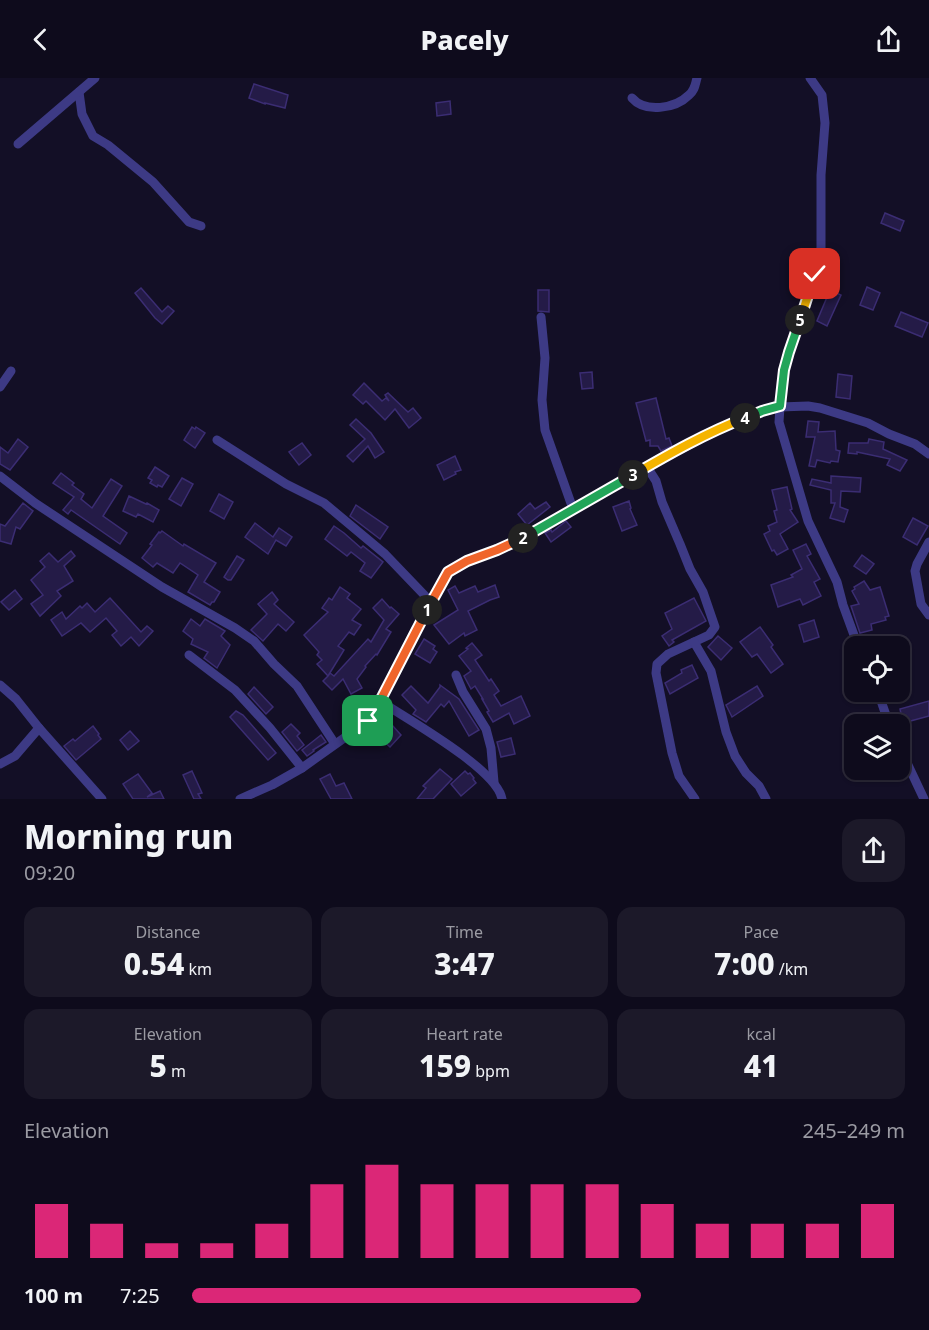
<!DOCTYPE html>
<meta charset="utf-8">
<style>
:root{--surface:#0e0b1c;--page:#1c1929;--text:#f1f3f6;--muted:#9b9ba3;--line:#2e2b3b;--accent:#db2777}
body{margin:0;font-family:"Noto Sans",sans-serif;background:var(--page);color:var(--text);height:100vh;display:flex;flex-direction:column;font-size:22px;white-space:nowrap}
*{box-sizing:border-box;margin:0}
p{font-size:20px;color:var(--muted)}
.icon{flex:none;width:33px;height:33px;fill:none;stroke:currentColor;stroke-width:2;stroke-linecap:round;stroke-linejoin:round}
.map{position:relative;height:721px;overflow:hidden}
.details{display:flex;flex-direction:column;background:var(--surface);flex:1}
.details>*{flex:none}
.controls{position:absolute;left:844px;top:558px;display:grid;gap:12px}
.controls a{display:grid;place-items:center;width:66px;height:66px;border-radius:12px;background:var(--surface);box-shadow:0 2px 4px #0004,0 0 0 2px var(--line);font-size:30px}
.pin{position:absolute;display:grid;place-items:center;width:51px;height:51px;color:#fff;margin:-26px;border-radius:12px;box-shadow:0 3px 9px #0006}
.km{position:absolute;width:30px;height:30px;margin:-15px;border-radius:50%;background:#222;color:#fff;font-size:16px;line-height:30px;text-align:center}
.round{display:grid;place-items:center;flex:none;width:63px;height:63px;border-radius:18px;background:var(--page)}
.headline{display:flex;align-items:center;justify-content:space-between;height:102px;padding:0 24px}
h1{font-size:33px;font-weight:800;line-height:45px}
.metrics{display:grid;grid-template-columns:repeat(3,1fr);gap:9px;height:102px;padding:6px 24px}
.metrics div{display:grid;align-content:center;border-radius:15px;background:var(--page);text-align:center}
.metrics b{font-size:30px;font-weight:800}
.metrics small{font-size:16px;font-weight:400}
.metrics p{font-size:16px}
.chart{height:168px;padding:12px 24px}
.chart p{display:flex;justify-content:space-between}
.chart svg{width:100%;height:108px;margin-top:6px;stroke:var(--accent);stroke-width:6}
ul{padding:0 24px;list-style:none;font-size:20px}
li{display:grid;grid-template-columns:96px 72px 1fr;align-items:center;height:45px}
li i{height:15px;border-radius:8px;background:var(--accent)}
header{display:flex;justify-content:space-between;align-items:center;height:78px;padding:0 24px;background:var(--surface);font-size:27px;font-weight:800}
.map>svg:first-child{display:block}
</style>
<header><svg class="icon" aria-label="back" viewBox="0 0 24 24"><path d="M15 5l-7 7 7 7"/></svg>Pacely<svg class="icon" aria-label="share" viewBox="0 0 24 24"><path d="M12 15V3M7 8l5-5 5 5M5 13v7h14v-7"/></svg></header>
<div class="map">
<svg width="929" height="721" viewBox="0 0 929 721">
<rect width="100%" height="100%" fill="#130f26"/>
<!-- building -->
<g fill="#241b47" stroke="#3b2d73" stroke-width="1.5">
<polygon points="254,6 288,17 285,30 265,25 265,26 249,20"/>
<polygon points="450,23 451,36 437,38 436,25"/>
<polygon points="885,135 904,143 900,153 881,145"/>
<polygon points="867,209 880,215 873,232 860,227"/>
<polygon points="141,210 162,234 168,228 174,233 162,246 155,240 135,215"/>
<polygon points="538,212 549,212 549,234 538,233"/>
<polygon points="830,212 841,217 827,248 817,243"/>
<polygon points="901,234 928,245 922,259 895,248"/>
<polygon points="592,294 593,310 582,311 580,295"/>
<polygon points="838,296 852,298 850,321 836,319"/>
<polygon points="364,305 382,323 386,320 389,323 385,317 388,315 408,334 413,330 421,340 409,350 395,331 385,342 366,323 363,326 353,317"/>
<polygon points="656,320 666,361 669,360 672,368 661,373 658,368 650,368 650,362 646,363 636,325"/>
<polygon points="356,341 371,355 384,374 375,380 368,368 353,384 347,378 365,361 350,347"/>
<polygon points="808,343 819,344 818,354 835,353 836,372 840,373 838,384 831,383 830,385 817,382 815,389 809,388 815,359 806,359"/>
<polygon points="192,349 195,351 196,349 205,355 195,370 184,362"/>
<polygon points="18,361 28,369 10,392 0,386 0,369 8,375"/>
<polygon points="869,361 884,364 883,371 907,382 900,393 887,387 890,381 857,374 857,376 848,375 849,365 868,365"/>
<polygon points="302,365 311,377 299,387 289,374"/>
<polygon points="455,378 461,392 455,394 456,396 444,402 437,387"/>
<polygon points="155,389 169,398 162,409 158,407 157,409 150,405 152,402 148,400"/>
<polygon points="61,395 74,405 72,407 84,416 81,421 92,430 111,401 122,408 103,438 127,455 120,466 71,432 68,436 63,432 74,419 53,405"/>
<polygon points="831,398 861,400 860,414 841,413 840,429 848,432 844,444 830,440 835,425 831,425 831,412 810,407 812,401 831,405"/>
<polygon points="182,400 193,406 181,428 169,421"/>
<polygon points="787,409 792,431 790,432 798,444 780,456 788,471 777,477 774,472 772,473 764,456 770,453 768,448 777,444 774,433 777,432 772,412"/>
<polygon points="219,416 233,424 224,441 210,433"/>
<polygon points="129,418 146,426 147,425 159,432 153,444 138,436 136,439 123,433"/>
<polygon points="629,423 631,430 630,431 637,447 622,453 613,429"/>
<polygon points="546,424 550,429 527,447 518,436 530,425 535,431"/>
<polygon points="23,425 33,433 20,451 16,449 11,466 0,463 0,446 5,448"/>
<polygon points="356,427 388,449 380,461 350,438"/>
<polygon points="913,440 928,448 917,467 903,459"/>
<polygon points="566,443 571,449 551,464 545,455 551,452 552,454"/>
<polygon points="255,445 273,459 279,450 292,459 286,468 276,462 268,476 245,459"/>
<polygon points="334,448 344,455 361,470 363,468 383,484 371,500 360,493 365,485 351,474 347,478 325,461"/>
<polygon points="162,453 183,468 184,466 216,485 204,504 220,514 214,524 212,524 210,527 188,514 198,497 180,485 173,495 157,485 153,489 142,480 152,467 150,466 159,454 160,455"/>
<polygon points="806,466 811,476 807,478 820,501 814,504 821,518 803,527 800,521 778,529 771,507 793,499 791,497 802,491 793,472"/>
<polygon points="71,473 75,478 64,488 73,503 57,513 61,518 40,538 31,526 43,517 31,502 45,489 40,483 49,475 58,484"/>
<polygon points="862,477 874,486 866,496 854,488"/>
<polygon points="237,478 244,482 231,502 228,502 224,499"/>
<polygon points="864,503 870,512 880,509 889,538 885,539 886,542 871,546 872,552 860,555 851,528 859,526 852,513 855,511 854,509"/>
<polygon points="495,507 499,519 490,522 468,533 477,552 465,558 464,555 449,566 434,547 458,532 448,512 455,508 459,515 475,508 478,514"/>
<polygon points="340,509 350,516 347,520 361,531 352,542 361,547 354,557 349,554 338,568 344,572 328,598 330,595 334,598 368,561 371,564 384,542 373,530 382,521 390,530 391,529 399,536 386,551 391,554 377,577 376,576 365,588 366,589 357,601 362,610 351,616 343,601 332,612 323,603 328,598 317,586 322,582 317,577 319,574 304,557 328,534 322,530 329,520 332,522"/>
<polygon points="15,512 22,521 9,532 1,524"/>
<polygon points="272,514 278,522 274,526 294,544 286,553 278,546 263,563 251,552 267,536 258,526"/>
<polygon points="110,520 141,554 147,548 153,553 139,568 131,559 121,568 112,557 117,553 106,540 90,554 81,545 62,558 51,542 62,534 66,541 80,528 82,530 87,525 95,534"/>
<polygon points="694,520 706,543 672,562 674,564 669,568 662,558 672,551 665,535"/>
<polygon points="191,541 200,548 205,541 225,553 221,558 230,567 217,590 204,580 208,574 191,566 193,561 183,553"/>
<polygon points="814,542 819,559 804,564 799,547"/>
<polygon points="760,549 773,567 771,569 783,586 771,595 757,576 752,579 740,564"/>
<polygon points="718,558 732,570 721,582 708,569"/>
<polygon points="424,561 435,568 433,571 437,574 430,585 415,576"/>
<polygon points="472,565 482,577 475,582 489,603 491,601 499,613 494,617 501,628 521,618 530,638 514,646 509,635 493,644 487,634 489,633 482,621 483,621 475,608 471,611 464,598 471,593 459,578 468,571 466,570"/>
<polygon points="692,587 698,600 670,616 665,605 682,595 681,592"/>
<polygon points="440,607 459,621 479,652 469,658 449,623 444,629 441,626 426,644 413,636 416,632 402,617 411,608 428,625 440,609"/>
<polygon points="757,608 763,618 732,639 726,627"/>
<polygon points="254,609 273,629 266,636 248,616"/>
<polygon points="929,623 929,638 903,645 900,631"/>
<polygon points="236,633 243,637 276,675 268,682 230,639"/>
<polygon points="291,646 300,655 297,658 304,667 297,673 282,654"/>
<polygon points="392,647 401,657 390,669 380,660"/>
<polygon points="93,648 99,656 98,657 101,661 76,682 64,668 73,661 75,663"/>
<polygon points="130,653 139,663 128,672 120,662"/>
<polygon points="321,657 326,664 313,672 314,673 307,678 302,672"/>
<polygon points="511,660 515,676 501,679 497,664"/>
<polygon points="440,691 452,701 433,721 417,721 426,710 423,708"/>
<polygon points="192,693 202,715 198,716 201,721 194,721 183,697"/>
<polygon points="465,693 468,696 470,695 474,700 473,701 476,705 461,718 451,706"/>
<polygon points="138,696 152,715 147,719 160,713 164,721 133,721 123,706"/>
<polygon points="330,696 336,708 344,705 352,721 331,721 320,701"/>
</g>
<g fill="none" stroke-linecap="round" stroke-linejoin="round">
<!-- street -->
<g stroke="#3d3a85" stroke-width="9">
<polyline points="810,0 822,17 825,45 821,97 821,170 804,230 789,274 784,292 780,329 779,344 808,443 837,504 843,527 858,568"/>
<polyline points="79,14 82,36 93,58 108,67 153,104 189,144 201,148"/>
<path d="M632,20C645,35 675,31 689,17C695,12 695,7 697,0"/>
<polyline points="18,66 95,0"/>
<polyline points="541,239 545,280 542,322 545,352 573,431"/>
<polyline points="0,309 11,293"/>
<polyline points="217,362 286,406 324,425 385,476 431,524"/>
<polyline points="647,389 656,403 662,424 680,466 690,491 703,514 715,549 709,557 668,576 657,586 656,595 672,675 679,698 695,721"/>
<polyline points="0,398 35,425 162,509 235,550 254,563 274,586 297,608 335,666"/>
<polyline points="929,464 917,486 915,493 921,526 929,537"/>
<polyline points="694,564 711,593 726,654 735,678 746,695 759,708 766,721"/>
<polyline points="189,577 235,612 270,650 302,690"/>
<polyline points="456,597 463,614 486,651 491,670 494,704"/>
<polyline points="0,607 16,621 39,650"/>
<polyline points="878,614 889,646"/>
<path d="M380,623C407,641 497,691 502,721"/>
<polyline points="900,670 924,721"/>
<polyline points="0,686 15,678 39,650 102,721"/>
<polyline points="240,721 272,707 302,690 368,643 380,623 419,546 448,494 467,483 497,472 527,458 647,389 727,347 762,333 780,329 808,328 820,330 868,345 889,356 915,366 929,376"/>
</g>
</g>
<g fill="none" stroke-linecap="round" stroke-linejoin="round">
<!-- split-1 casing -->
<g stroke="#fff" stroke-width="12">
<polyline id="split-1" points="368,643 380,623 427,532"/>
</g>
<!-- split-2 casing -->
<g stroke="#fff" stroke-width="12">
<polyline id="split-2" points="427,532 448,494 467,483 497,472 523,460"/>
</g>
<!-- split-3 casing -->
<g stroke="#fff" stroke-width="12">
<polyline id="split-3" points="523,460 633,397"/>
</g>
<!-- split-4 casing -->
<g stroke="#fff" stroke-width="12">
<path id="split-4" d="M633,397C669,376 706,355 745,340"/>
</g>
<!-- split-5 casing -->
<g stroke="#fff" stroke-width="12">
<polyline id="split-5" points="745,340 762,333 780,328 784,292 789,274 800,242"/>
</g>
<!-- split-6 casing -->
<g stroke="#fff" stroke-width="12">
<polyline id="split-6" points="800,242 815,196"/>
</g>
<!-- split-1 -->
<use href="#split-1" stroke="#f0652b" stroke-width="8"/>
<!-- split-2 -->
<use href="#split-2" stroke="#f0652b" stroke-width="8"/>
<!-- split-3 -->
<use href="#split-3" stroke="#22a559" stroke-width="8"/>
<!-- split-4 -->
<use href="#split-4" stroke="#f5b400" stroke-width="8"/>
<!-- split-5 -->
<use href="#split-5" stroke="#22a559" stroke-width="8"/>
<!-- split-6 -->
<use href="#split-6" stroke="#f5b400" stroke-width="8"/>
</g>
</svg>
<div class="controls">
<a><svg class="icon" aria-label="locate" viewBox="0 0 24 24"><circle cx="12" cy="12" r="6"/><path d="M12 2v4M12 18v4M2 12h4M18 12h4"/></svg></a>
<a><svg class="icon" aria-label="layers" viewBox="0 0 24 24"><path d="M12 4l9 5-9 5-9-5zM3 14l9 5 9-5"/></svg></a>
</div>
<div class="pin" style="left:368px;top:643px;background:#1e9e55"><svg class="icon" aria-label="arrive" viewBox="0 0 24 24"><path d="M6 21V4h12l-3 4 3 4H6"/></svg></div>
<div class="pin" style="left:815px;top:196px;background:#d93025"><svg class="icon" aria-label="check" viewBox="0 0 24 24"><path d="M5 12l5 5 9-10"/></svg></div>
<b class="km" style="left:427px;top:532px">1</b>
<b class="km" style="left:523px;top:460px">2</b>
<b class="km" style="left:633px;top:397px">3</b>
<b class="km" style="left:745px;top:340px">4</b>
<b class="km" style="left:800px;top:242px">5</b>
</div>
<section class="details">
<div class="headline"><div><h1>Morning run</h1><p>09:20</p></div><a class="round"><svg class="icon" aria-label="share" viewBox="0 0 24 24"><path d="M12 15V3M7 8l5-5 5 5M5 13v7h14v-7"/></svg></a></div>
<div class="metrics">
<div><p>Distance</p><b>0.54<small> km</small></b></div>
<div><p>Time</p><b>3:47</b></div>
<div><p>Pace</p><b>7:00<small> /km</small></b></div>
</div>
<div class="metrics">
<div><p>Elevation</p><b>5<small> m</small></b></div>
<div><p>Heart rate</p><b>159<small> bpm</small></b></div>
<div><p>kcal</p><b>41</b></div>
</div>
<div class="chart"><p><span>Elevation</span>245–249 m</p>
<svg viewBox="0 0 160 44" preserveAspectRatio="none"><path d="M5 44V22M15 44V30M25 44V38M35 44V38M45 44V30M55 44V14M65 44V6M75 44V14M85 44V14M95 44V14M105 44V14M115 44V22M125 44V30M135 44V30M145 44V30M155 44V22"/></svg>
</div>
<ul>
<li><b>100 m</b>7:25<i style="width:63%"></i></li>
</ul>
</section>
